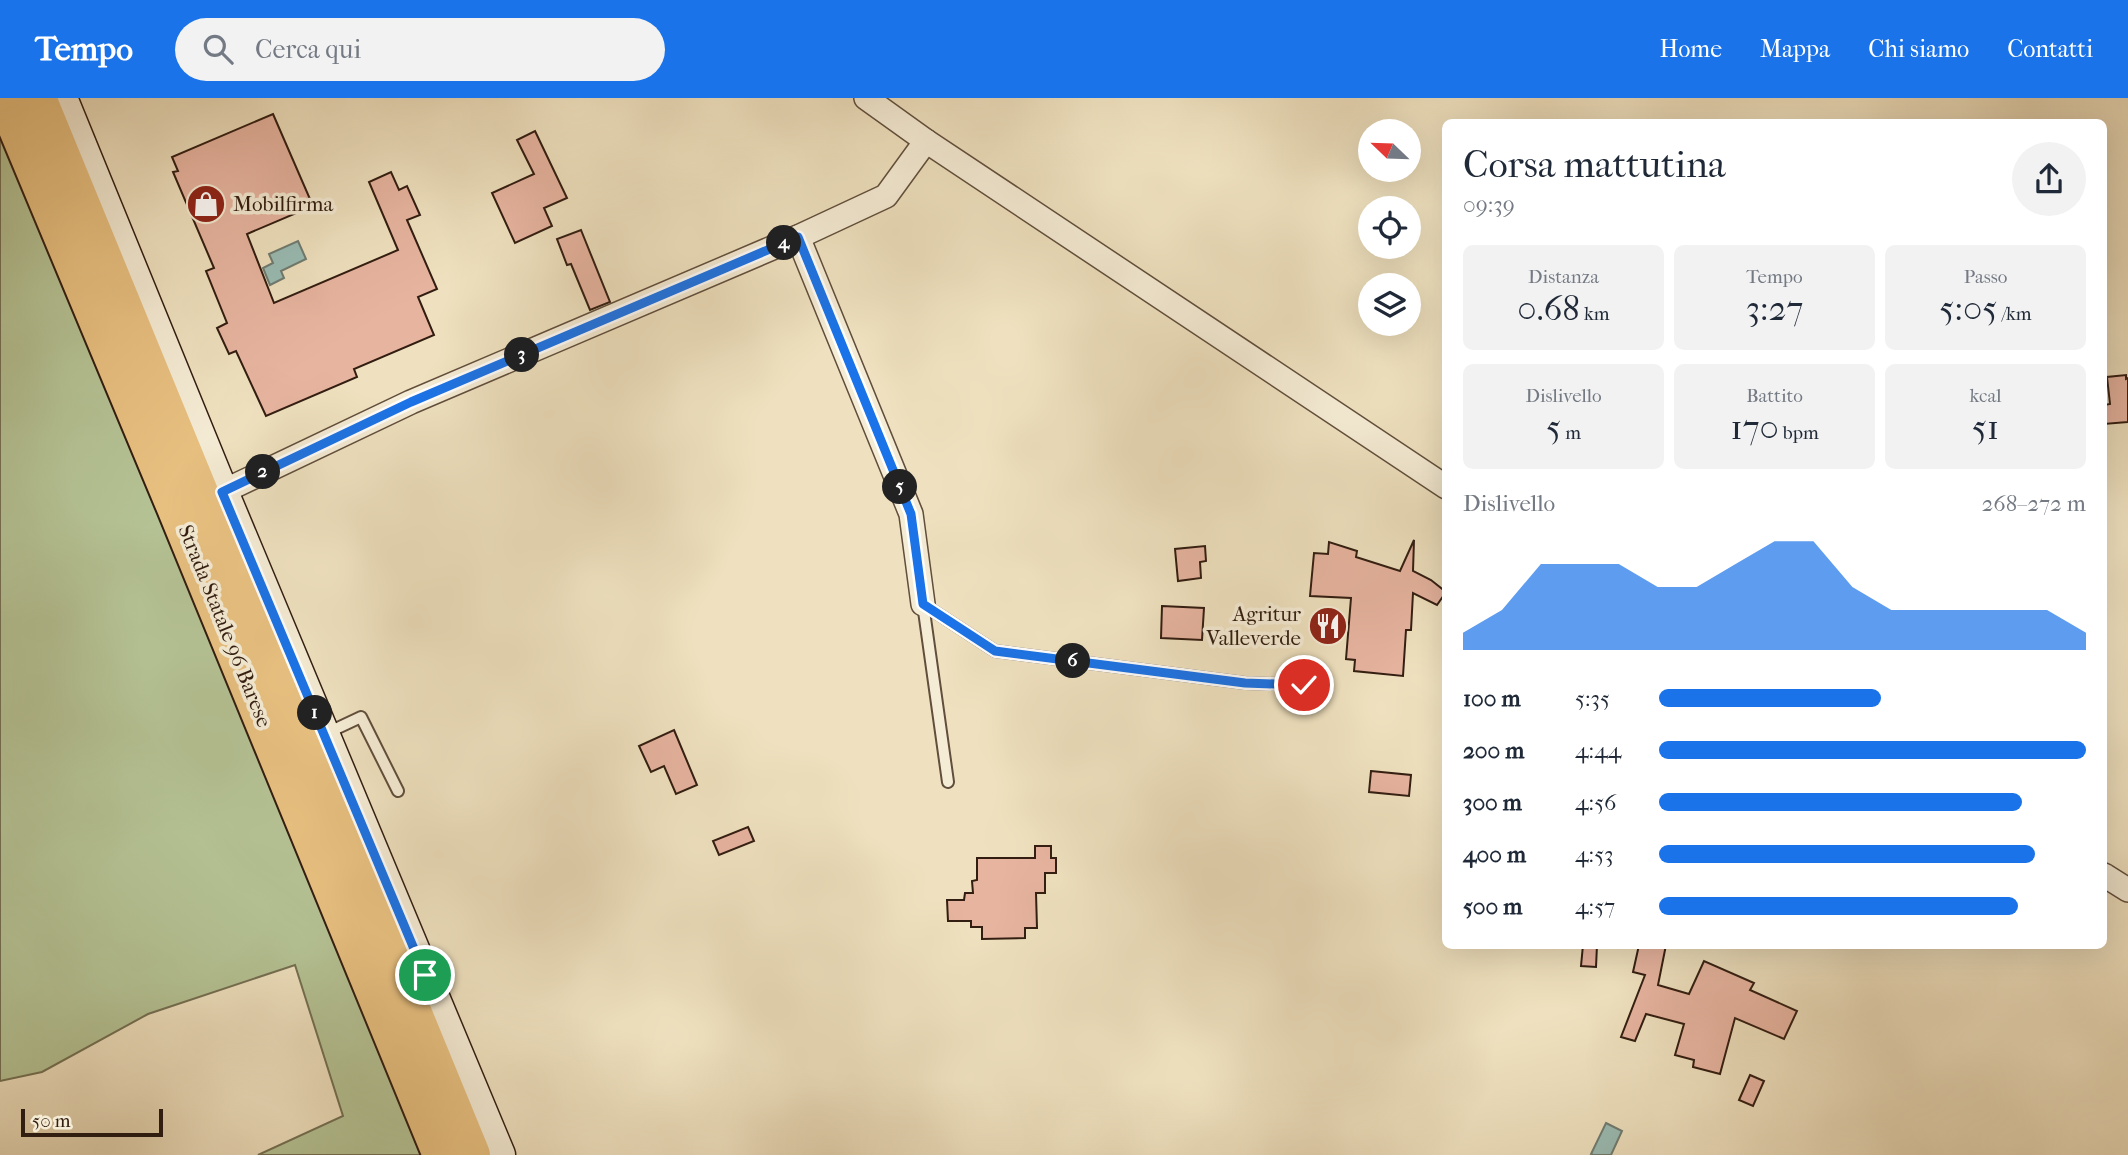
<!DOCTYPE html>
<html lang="it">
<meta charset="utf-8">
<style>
:root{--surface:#fff;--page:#f2f2f3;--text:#1f2937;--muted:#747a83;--accent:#1a73e8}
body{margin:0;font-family:"IM FELL French Canon",serif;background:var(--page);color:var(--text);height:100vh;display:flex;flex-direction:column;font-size:26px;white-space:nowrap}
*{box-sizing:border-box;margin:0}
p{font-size:23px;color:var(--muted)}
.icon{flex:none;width:38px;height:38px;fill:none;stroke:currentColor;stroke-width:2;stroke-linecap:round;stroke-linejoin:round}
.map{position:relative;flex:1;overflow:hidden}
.panel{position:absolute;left:1442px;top:21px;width:665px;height:830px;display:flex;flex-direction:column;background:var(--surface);border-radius:10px;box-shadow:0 7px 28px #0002}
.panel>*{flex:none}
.needle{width:46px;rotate:293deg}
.buttons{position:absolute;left:1358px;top:21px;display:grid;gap:14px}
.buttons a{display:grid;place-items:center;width:63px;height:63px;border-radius:50%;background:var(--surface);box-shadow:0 7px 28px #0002;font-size:35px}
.scale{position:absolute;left:21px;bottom:18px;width:142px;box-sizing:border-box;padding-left:7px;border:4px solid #321d11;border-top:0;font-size:19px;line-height:24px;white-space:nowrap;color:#321d11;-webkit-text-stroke:5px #f5ecd5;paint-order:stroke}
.pin{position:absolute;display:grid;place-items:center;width:60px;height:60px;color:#fff;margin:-30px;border:4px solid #fff;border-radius:50%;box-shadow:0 2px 7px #0007}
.km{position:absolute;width:35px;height:35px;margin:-18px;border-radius:50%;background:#222;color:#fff;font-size:19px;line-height:35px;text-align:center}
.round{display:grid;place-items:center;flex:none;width:74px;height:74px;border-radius:37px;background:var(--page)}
.headline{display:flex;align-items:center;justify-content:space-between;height:119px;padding:0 21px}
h1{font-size:38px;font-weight:600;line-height:52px}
.stats{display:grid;grid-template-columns:repeat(3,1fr);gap:10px;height:119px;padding:7px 21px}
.stats div{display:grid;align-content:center;border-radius:10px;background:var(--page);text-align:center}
.stats b{font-size:35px;font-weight:600}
.stats small{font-size:19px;font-weight:400}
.stats p{font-size:19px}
.chart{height:196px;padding:14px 21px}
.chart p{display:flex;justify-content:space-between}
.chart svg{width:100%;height:126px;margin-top:7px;fill:var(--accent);opacity:.7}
ul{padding:0 21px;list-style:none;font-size:23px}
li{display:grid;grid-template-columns:112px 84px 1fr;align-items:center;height:52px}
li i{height:18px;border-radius:9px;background:var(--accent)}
header{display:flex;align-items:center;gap:42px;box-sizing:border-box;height:98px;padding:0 35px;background:var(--accent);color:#fff}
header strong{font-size:33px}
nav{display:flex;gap:38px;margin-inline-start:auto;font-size:24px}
.search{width:490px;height:63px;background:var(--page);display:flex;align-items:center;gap:18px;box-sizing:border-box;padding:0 24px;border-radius:38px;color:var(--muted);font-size:26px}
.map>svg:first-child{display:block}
</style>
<header>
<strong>Tempo</strong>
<div class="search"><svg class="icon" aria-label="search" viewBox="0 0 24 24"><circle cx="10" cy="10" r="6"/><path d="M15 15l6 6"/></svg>Cerca qui</div>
<nav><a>Home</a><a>Mappa</a><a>Chi siamo</a><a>Contatti</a></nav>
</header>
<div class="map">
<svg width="2128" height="1057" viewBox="0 0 2128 1057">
<rect width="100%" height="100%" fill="#efe1bf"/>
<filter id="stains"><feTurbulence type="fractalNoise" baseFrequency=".00286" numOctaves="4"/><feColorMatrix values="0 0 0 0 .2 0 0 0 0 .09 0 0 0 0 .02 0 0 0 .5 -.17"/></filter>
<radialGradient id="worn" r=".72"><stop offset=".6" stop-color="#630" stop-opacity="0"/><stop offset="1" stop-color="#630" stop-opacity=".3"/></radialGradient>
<!-- green -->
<polygon fill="#b5c395" stroke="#747053" stroke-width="2" points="0,8 425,1057 258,1057 343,1018 295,867 148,916 42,974 0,983"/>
<!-- water -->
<g fill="#9abdb5" stroke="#707d73" stroke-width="2">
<polygon points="298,143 306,161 281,173 284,180 270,187 263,170 273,165 269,156"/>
<polygon points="1606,1025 1622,1033 1611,1057 1593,1057 1591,1056"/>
</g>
<!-- building -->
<g fill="#e7b4a0" stroke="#321d11" stroke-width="2">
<polygon points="273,16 313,108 247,136 274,205 398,152 369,84 391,74 399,92 407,88 420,117 407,122 437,191 418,199 434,237 354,271 357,279 266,318 236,253 229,256 217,230 227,225 206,173 214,170 173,74 178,73 172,59"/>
<polygon points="535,33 567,100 544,110 552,128 515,145 492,95 534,76 517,42"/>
<polygon points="581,132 610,204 590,212 571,166 567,167 557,141"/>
<polygon points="2126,277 2126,281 2128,280 2128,324 2104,326 2104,307 2110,306 2107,279"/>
<polygon points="1414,442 1413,473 1431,482 1446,494 1437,507 1413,495 1411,532 1406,532 1403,578 1354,573 1355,562 1346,561 1351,500 1310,498 1314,455 1328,456 1329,444 1357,453 1356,459 1400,473"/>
<polygon points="1205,448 1206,463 1200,464 1201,480 1178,483 1175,451"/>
<polygon points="1162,508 1204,510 1202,542 1161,540"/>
<polygon points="674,632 697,687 676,696 664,668 651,674 639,648"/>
<polygon points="1371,673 1411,677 1409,698 1369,694"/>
<polygon points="748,729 754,743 719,757 713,743"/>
<polygon points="1035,748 1051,748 1051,760 1056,760 1056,775 1045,775 1045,795 1036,795 1037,830 1025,830 1025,840 982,841 982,829 971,829 971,823 948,823 947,802 964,802 965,795 973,795 972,783 977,782 977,760 1035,760"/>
<polygon points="1583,847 1597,847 1596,869 1581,868"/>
<polygon points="1639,847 1666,847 1658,887 1689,896 1704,863 1754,885 1750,892 1797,913 1784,941 1735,920 1720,976 1693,969 1694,962 1675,957 1684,926 1646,916 1635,943 1621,939 1645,877 1633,874"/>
<polygon points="1750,977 1764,983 1753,1008 1739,1002"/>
</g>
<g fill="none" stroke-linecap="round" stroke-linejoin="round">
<!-- lane casing -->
<g stroke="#614e3c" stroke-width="14">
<g id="lane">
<polyline points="923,506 995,553 1245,585 1304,587"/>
<polyline points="923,506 948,684"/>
<polyline points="327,635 361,619 398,693"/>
</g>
</g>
<!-- street casing -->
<g stroke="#614e3c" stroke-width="26">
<g id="street">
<polyline points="866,0 926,43 1446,389"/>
<polyline points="798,139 911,416 923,506"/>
<polyline points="222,394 411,304 798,139 886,98 926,43"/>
<polyline points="2104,777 2128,792"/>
</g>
</g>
<!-- secondary casing -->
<g stroke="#321d11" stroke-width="35">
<polyline id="secondary" points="61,0 222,394 499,1057"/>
</g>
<!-- highway casing -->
<g stroke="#321d11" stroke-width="42">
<g id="highway">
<polyline points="5,0 175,407 442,1057"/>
<polyline points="37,0 471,1057"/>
</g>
</g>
<!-- lane -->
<use href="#lane" stroke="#f5ecd5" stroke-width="10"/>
<!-- street -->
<use href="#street" stroke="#f5ecd5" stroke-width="23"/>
<!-- secondary -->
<use href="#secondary" stroke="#f5ecd5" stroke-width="32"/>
<!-- highway -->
<use href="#highway" stroke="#e8c080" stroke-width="38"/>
</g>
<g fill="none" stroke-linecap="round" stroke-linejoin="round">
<!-- route casing -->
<g stroke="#fff" stroke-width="14">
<polyline id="route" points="425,877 222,394 411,304 798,139 911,416 923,506 995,553 1245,585 1304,587"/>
</g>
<!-- route -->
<use href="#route" stroke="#1a73e8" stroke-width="9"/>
</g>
<!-- icons -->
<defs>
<g id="shop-disc" transform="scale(2.0125)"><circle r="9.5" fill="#8f2418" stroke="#f5ecd5"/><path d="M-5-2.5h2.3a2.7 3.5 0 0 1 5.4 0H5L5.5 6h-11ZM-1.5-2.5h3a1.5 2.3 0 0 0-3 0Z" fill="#fff"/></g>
<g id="restaurant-disc" transform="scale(2.0125)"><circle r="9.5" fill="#8f2418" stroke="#f5ecd5"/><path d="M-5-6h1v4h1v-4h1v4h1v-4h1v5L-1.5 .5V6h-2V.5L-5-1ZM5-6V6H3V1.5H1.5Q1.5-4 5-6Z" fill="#fff"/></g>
</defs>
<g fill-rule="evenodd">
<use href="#shop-disc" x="206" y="106"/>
<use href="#restaurant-disc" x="1328" y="528"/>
</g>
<g text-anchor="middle" stroke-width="7" stroke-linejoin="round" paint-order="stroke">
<!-- poi labels -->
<g font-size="21" fill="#321d11" stroke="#f5ecd5" text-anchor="start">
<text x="233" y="113">Mobilfirma</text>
<text x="1301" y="523" text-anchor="end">Agritur<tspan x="1301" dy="24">Valleverde</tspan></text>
</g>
<!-- street labels -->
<g font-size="21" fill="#321d11" stroke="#f5ecd5">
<text transform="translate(225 528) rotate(68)" y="7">Strada Statale 96 Barese</text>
</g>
</g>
<rect width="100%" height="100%" filter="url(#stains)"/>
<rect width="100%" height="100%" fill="url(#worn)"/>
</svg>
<div class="buttons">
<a><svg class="needle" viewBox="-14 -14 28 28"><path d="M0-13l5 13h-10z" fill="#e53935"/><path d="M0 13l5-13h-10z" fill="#747a83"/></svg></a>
<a><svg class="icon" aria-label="locate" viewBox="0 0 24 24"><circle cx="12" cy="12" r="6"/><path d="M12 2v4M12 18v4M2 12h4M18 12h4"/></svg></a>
<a><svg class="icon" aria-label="layers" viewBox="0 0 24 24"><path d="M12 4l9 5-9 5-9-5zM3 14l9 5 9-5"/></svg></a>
</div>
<div class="scale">50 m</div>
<div class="pin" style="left:425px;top:877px;background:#1e9e55"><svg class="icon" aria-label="arrive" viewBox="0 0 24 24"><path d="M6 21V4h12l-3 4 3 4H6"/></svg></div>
<div class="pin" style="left:1304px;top:587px;background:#d93025"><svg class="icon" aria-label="check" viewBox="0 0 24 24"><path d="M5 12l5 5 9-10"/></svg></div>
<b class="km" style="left:315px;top:615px">1</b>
<b class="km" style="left:263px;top:374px">2</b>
<b class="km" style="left:522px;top:257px">3</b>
<b class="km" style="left:784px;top:145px">4</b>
<b class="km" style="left:900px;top:389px">5</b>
<b class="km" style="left:1073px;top:563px">6</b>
<section class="panel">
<div class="headline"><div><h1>Corsa mattutina</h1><p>09:39</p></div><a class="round"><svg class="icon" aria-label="share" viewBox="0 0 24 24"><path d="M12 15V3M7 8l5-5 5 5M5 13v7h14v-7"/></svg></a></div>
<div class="stats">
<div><p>Distanza</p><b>0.68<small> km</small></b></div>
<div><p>Tempo</p><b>3:27</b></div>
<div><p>Passo</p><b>5:05<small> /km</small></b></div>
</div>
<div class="stats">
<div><p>Dislivello</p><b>5<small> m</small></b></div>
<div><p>Battito</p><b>170<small> bpm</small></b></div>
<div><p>kcal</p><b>51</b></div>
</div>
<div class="chart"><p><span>Dislivello</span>268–272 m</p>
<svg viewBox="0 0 160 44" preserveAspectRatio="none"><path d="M0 44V38L10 30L20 14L30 14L40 14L50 22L60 22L70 14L80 6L90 6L100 22L110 30L120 30L130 30L140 30L150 30L160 38V44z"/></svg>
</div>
<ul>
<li><b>100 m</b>5:35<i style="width:52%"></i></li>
<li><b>200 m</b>4:44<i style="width:100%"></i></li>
<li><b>300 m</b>4:56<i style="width:85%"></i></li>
<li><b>400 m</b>4:53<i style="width:88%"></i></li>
<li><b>500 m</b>4:57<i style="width:84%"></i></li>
</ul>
</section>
</div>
